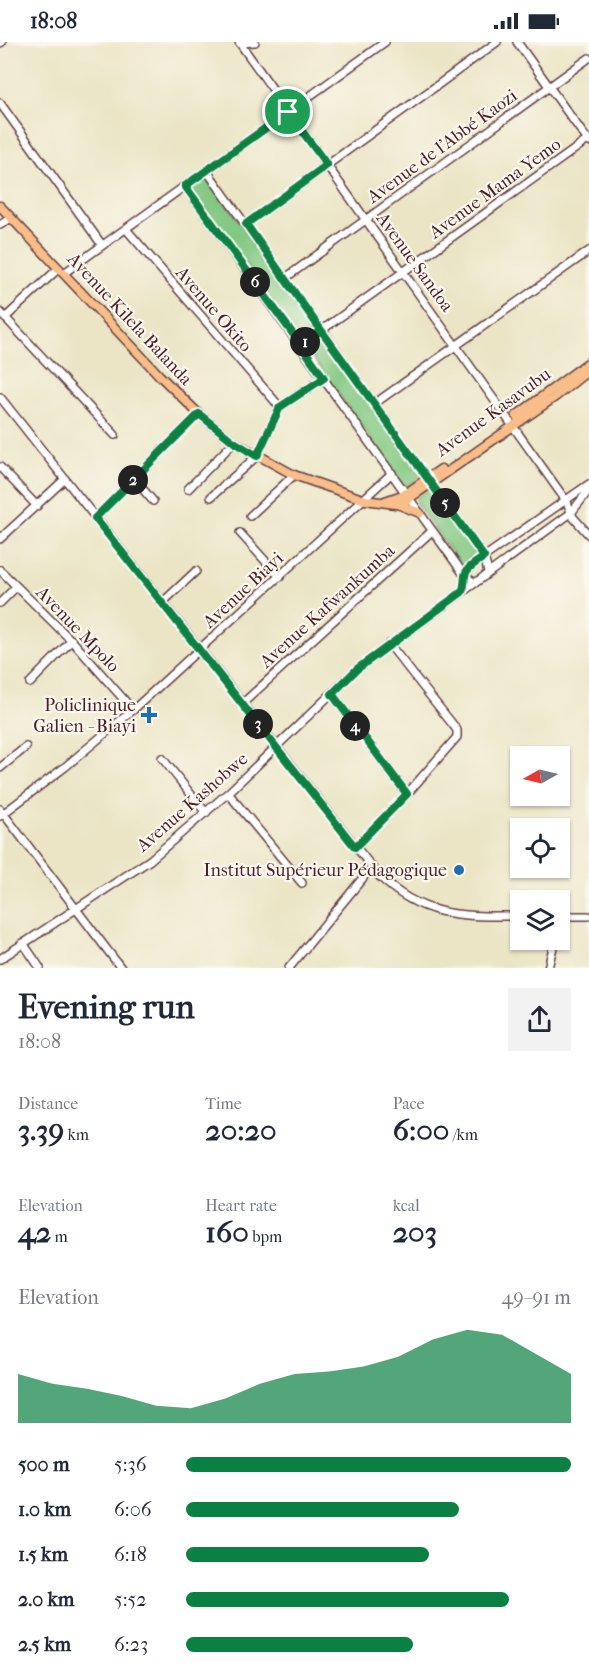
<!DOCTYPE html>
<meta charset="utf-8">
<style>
:root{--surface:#fff;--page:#f2f2f3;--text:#1f2937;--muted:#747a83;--accent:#0b8043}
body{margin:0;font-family:"IM FELL French Canon",serif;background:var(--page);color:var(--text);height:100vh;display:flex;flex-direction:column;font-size:22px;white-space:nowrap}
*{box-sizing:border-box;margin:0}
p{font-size:20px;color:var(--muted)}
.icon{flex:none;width:33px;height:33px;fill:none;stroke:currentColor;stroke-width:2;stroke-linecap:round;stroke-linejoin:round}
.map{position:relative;height:926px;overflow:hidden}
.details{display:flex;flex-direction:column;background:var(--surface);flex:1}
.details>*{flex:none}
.needle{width:39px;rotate:262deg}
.controls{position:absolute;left:510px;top:704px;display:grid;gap:12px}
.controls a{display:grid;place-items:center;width:60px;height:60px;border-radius:0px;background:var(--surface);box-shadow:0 2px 4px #0004;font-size:30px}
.pin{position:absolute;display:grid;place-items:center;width:51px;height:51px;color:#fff;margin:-26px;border:3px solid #fff;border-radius:50%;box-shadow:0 2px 6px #0007}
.km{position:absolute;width:30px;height:30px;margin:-15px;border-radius:50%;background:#222;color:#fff;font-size:16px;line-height:30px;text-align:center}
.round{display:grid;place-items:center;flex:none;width:63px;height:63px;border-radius:0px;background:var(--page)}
.head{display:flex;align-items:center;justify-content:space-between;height:102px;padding:0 18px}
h1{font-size:33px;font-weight:700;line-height:45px}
.metrics{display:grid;grid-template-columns:repeat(3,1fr);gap:9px;height:102px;padding:6px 18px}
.metrics div{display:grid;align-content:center}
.metrics b{font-size:30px;font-weight:700}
.metrics small{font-size:16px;font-weight:400}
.metrics p{font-size:16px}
.chart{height:168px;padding:12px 18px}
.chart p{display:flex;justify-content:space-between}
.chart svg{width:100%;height:108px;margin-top:6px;fill:var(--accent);opacity:.7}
ul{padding:0 18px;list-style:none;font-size:20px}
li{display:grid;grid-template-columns:96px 72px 1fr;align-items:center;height:45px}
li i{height:15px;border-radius:8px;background:var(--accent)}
.status{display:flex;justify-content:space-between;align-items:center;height:42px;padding:0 30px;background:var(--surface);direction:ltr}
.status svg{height:16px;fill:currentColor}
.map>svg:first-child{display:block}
</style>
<div class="status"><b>18:08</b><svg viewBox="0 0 49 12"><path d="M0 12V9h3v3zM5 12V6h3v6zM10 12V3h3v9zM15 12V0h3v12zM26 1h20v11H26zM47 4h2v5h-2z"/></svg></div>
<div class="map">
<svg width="589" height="926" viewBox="0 0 589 926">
<rect width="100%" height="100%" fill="#fbf7ec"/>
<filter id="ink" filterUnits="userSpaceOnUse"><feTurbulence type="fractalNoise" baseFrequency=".0167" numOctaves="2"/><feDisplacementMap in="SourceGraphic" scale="12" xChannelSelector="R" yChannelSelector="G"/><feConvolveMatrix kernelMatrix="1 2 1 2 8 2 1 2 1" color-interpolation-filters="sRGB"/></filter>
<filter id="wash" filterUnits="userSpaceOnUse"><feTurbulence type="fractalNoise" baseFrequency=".008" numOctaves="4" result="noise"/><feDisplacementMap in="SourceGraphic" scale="24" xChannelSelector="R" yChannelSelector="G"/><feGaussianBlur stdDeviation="1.35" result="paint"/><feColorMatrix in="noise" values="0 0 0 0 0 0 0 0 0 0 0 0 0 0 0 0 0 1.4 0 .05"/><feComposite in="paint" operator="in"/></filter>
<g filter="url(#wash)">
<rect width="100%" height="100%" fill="#ebe5c6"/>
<!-- green -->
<g fill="#81c781" stroke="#667356" stroke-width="1.5">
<polygon points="203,135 209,137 314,282 314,288 303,296 298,295 192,149 192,143"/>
<polygon points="319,294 323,295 420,430 419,436 407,444 402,443 307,307 307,302"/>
<polygon points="428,446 433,448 477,510 476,516 465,525 460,523 416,461 417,455"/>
</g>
</g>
<g filter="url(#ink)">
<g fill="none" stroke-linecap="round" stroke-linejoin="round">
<!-- minor casing -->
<g stroke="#623d42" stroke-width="10">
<g id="minor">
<polyline points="239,0 567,460 573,475 589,493"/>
<polyline points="517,0 589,100"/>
<polyline points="0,1 2,0"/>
<polyline points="240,1 255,0"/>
<polyline points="0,61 102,203"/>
<polyline points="207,129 484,515 488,530"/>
<polyline points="185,144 465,534 475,541"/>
<polyline points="246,182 497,0"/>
<polyline points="0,183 11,176"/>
<polyline points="126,187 280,365"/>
<polyline points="64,231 385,0"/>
<polyline points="284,237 589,16"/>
<polyline points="0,270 115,393"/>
<polyline points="5,276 59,226"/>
<polyline points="301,303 589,97"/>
<path d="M0,355L379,834C424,877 462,874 520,874"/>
<polyline points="374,362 589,209"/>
<polyline points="0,425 37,464"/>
<polyline points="134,437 153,459"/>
<polyline points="188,447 234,400"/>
<polyline points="211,455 257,414 280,365 324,336"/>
<polyline points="250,474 294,433"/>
<polyline points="95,476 199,372"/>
<polyline points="240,491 280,535"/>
<polyline points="0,497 65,437"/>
<polyline points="0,528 75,602 133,668"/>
<polyline points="465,534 471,524 589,442"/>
<polyline points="0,561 16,545"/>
<polyline points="162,561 196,529"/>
<polyline points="30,641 72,598"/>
<polyline points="332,652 407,752"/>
<polyline points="243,661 432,489"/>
<polyline points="162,716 206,771"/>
<polyline points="0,726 26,705"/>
<polyline points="228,751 302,841"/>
<polyline points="0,767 121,926"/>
<polyline points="0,774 65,725 133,668 392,431"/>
<polyline points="355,805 407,752 457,695 457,688 450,679 389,602"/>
<polyline points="560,874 589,874"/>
<polyline points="23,901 40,926"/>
<polyline points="0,917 150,818 228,751 357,627 571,471 589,448"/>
<polyline points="289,926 371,826"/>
<polyline points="548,926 555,897"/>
</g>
</g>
<!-- major casing -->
<g stroke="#623d42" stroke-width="11">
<g id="major">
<polyline points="0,164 160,334 199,372 234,400 294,433 365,458 395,462 407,458 555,355 589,328"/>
<polyline points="516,374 589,320"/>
<polyline points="385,459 405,452 441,427"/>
<polyline points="397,462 420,471"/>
</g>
</g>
<!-- minor -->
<use href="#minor" stroke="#fff" stroke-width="7"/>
<!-- major -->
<use href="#major" stroke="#f8bd89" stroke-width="8"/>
</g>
</g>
<g fill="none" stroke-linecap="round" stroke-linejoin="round" filter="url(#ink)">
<!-- route casing -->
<g stroke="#fff" stroke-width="12">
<path id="route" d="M288,70L327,123L246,182L321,288L301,303L324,336L280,365L257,414L234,400L199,372L95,476L355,805L407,752L332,652L357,627L462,550C465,544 464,540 465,534C466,525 478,520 484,515L321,288L301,303L185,144L288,70"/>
</g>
<!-- route -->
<use href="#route" stroke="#0b8043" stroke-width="8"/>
</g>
<!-- markers -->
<g fill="#1f6fb2" stroke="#fbf7ec" stroke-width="2">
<path d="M146 664h6v6h6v6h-6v6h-6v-6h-6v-6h6z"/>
<circle cx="459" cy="828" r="6"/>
</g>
<g text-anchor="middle" stroke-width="4.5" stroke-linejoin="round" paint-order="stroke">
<!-- street labels -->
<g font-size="18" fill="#4a1f2b" stroke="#fbf7ec">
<text transform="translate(442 104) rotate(-36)" y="6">Avenue de l'Abbé Kaozi</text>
<text transform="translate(495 146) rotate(-36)" y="6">Avenue Mama Yemo</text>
<text transform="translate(415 220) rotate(54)" y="6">Avenue Sandoa</text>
<text transform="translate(214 267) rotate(49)" y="6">Avenue Okito</text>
<text transform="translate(130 277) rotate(47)" y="6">Avenue Kilela Balanda</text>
<text transform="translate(493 370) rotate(-36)" y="6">Avenue Kasavubu</text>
<text transform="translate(243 548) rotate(-43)" y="6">Avenue Biayi</text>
<text transform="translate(327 564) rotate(-42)" y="6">Avenue Kafwankumba</text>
<text transform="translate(78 587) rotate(46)" y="6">Avenue Mpolo</text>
<text transform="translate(192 760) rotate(-41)" y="6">Avenue Kashobwe</text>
</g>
<!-- poi labels -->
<g font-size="18" fill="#4a1f2b" stroke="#fbf7ec" text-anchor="end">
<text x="136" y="669">Policlinique<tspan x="136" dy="21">Galien - Biayi</tspan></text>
<text x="447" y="834">Institut Supérieur Pédagogique</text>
</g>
</g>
</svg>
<div class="controls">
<a><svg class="needle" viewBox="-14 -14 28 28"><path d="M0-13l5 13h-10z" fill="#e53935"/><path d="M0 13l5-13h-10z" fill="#747a83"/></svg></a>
<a><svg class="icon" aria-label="locate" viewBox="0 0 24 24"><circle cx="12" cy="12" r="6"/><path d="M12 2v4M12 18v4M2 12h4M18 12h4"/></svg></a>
<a><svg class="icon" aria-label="layers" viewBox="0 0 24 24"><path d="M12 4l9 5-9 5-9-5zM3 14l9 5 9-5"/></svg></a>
</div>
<div class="pin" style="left:288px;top:70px;background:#1e9e55"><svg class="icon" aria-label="arrive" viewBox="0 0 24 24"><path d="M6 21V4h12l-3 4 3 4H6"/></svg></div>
<b class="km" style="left:305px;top:300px">1</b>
<b class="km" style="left:133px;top:438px">2</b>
<b class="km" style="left:258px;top:682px">3</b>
<b class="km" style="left:355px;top:684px">4</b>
<b class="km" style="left:445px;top:461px">5</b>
<b class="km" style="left:255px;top:240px">6</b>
</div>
<section class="details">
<div class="head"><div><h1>Evening run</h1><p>18:08</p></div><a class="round"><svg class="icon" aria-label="share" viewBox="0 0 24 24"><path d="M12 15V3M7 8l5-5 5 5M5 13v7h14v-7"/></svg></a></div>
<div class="metrics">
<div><p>Distance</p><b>3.39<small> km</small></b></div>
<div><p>Time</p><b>20:20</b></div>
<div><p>Pace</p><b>6:00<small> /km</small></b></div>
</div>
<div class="metrics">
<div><p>Elevation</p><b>42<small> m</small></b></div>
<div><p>Heart rate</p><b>160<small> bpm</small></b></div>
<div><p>kcal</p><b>203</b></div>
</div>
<div class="chart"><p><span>Elevation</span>49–91 m</p>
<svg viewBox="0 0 160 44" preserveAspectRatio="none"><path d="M0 44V24L10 28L20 30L30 33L40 37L50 38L60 34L70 28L80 24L90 23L100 21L110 17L120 10L130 6L140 8L150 16L160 24V44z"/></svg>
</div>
<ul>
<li><b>500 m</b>5:36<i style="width:100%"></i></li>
<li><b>1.0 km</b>6:06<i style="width:71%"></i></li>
<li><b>1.5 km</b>6:18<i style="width:63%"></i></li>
<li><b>2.0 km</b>5:52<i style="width:84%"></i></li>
<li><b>2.5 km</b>6:23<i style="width:59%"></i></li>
</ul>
</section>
